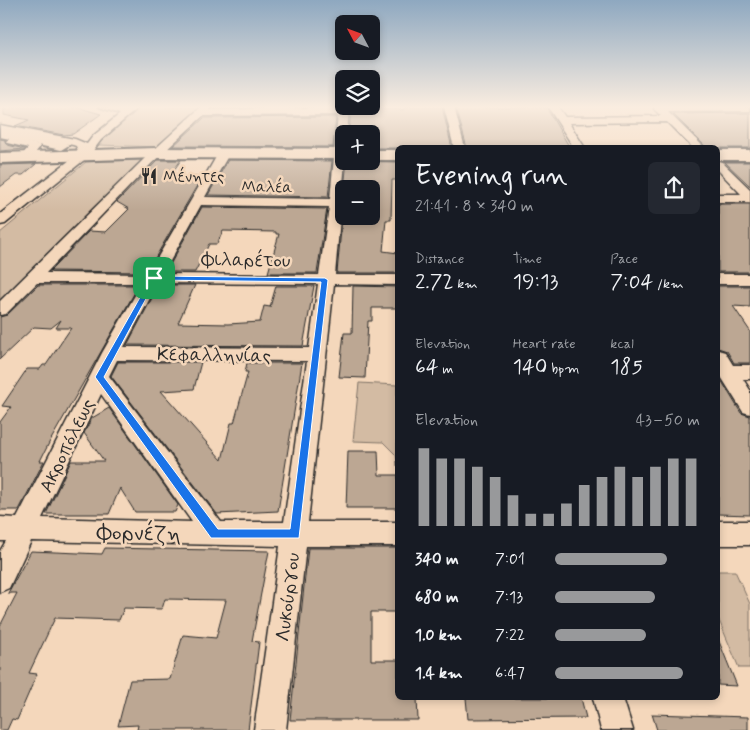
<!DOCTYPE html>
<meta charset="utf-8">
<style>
:root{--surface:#171b24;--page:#242831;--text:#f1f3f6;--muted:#9ea1a6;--accent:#98999b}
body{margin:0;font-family:Mynerve,sans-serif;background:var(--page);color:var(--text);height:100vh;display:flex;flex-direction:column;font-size:19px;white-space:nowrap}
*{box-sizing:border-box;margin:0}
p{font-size:16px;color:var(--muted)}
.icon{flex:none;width:28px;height:28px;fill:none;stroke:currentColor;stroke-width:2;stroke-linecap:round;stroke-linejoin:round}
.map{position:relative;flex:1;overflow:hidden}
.details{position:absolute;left:395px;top:145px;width:325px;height:555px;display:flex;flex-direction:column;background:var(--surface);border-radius:8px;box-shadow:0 2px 8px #0003}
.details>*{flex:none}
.needle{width:32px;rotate:311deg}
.tools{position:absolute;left:335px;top:15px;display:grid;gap:10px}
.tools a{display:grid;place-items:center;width:45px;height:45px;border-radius:8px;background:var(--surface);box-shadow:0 2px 8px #0003;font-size:25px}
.pin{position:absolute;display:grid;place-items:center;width:42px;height:42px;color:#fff;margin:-21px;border-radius:10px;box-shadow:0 2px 8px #0006}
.round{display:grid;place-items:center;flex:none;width:52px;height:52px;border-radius:8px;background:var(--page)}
.overview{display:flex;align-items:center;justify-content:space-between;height:85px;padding:0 20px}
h1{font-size:28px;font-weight:600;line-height:38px}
.stats{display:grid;grid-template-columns:repeat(3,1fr);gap:8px;height:85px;padding:5px 20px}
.stats div{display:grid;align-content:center}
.stats b{font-size:21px;font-weight:600}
.stats small{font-size:14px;font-weight:400}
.stats p{font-size:14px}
.chart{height:140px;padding:10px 20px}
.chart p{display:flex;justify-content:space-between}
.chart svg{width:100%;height:90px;margin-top:5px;stroke:var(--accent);stroke-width:6}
ul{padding:0 20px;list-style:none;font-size:16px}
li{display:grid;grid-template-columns:80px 60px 1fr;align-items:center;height:38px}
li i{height:12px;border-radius:6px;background:var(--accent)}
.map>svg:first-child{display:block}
</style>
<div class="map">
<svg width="750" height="730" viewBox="0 0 750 730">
<rect width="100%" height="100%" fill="#f4d7bb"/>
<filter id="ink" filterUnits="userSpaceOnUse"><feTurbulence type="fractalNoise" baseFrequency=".02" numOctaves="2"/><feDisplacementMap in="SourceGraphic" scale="10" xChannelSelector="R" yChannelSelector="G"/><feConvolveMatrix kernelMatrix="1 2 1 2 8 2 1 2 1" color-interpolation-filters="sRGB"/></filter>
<g filter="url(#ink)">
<!-- green -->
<g fill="#d3bba3" stroke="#7f7367">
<polygon points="139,107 206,107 158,147 98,145 118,124"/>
<polygon points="145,160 0,302 0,233 86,162"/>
<polygon points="359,383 397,385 397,466 396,455 383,442 353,441"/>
<polygon points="718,571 735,571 750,604 750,668 739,668 718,618"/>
</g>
<!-- building -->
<g fill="#bca793" stroke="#2b2b2b">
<polygon points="4,107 77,107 101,114 73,134 64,135 15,126 29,120 4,115"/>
<polygon points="351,107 404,110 404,107 442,107 452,148 371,148 371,134 349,134"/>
<polygon points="456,107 546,107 570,148 467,148"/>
<polygon points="750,113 750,148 707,148 673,114"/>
<polygon points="336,117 333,147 173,146 204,118"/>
<polygon points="0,139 5,140 7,145 25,149 0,151"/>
<polygon points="158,160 181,160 169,177 202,177 147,272 50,271 89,231 106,232 129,209 117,202"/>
<polygon points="228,160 332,161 328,197 208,195"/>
<polygon points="347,161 398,162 398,180 392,180 391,220 386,220 383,251 398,253 398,273 337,273 344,197 344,216 371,216 371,189 344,189"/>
<polygon points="725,162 750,162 750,186"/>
<polygon points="36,164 23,175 16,175 0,187 0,165"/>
<rect x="718" y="204" width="32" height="68"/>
<polygon points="202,207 327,209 317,273 268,273 279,234 276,234 276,232 223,231 217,244 209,244 195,272 166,272"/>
<polygon points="38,285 139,285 49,443 40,461 44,461 19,510 0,510 0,422 11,407 2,406 27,369 40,369 43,365 46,365 71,328 56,328 61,320 51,328 34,327 0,359 0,317 7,315"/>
<polygon points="159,285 195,285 178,323 228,324 260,322 264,306 270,307 276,286 314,286 303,346 127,345"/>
<polygon points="353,286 398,287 398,308 372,308 372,321 368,321 365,378 339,377 344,333 352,333"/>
<polygon points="718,286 750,286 750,307 733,306 750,331 750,363 734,363 727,351 718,348"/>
<polygon points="118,362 201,362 194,389 161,391 222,460 231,423 234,423 248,372 245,372 247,363 302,363 278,511 217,514 111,376"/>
<polygon points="718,375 741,413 750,416 750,515 718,514"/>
<polygon points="109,408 178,505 175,512 135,512 120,488 109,514 46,514 71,461 104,461 84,433 92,418"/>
<polygon points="348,451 378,451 379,475 398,475 398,508 346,508"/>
<polygon points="105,548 269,551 252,641 259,642 248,730 137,730 138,725 118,726 130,680 170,679 183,635 216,638 226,600 165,599 162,609 124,608 119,620 55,618 29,673 37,674 17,720 12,719 7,730 0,730 0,626 17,593 8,593 31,551 102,554"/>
<polygon points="308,548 398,548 398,612 371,612 371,660 398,660 398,698 417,698 418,720 290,720"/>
<polygon points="718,639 737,686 718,685"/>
<polygon points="466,698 581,698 586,718 468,719"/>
<polygon points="652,714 748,717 748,730 657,730"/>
</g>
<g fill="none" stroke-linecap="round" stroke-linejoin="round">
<!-- street casing -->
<g stroke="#2b2b2b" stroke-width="3">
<g id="street">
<polygon points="99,107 125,110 128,107 139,107 101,140 89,156 5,224 0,225 0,214 79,153 76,146 73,145 0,131 0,125 75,139 87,144 93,136 120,114"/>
<path d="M201,107H212L209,110L349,107L347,134H344L345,161L335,275H398V285L334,284L308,522H398V546H306L286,730H254L280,546L31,541L9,588L0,592V551L6,541H0V517L17,518L102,353L142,283H37L6,314L0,315V301L144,159ZM338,115L330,199L205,197L229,154L227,152H219L148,274L46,273L152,163L203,116ZM201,205L329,207L319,275L163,274ZM158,283L318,284L309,348L124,347ZM117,360L307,361L284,522H221L109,376ZM101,394L192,522L42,518Z"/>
<polygon points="444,107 454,107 465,148 454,148"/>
<polygon points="548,107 558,107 565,117 661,116 654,109 655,107 750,107 750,111 668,112 705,148 693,148 667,122 569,123 585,148 574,148"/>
<polygon points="11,138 39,145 40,147 30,159 22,159 20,157 28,148 7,143 6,141"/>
<polygon points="718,161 722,162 750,189 750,202 718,202 718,194 741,194 718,170"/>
<rect x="718" y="274" width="32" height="10"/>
<polygon points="718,350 725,352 733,365 750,365 750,379 743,379 750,390 750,414 743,412 718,372"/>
<rect x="718" y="521" width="32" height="24"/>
<polygon points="593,698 623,698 633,730 601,730"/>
</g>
</g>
<!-- secondary casing -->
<g stroke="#2b2b2b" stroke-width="4">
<g id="secondary">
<polygon points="0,129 61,140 69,145 61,150 0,137"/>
<polygon points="156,148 344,149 344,159 156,158 0,163 0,153"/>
<rect x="371" y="150" width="27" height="10"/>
<rect x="718" y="150" width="32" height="10"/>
</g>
</g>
<!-- street -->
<use href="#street" fill="#f4d7bb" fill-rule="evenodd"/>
<!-- secondary -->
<use href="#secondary" fill="#f4d7bb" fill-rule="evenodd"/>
</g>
</g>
<!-- sky -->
<linearGradient id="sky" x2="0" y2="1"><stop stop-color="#8ea8c0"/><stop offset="0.51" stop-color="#faede0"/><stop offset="1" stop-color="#faede0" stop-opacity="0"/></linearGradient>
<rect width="750" height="210" fill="url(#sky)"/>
<!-- route -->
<path fill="#1a73e8" stroke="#fff" fill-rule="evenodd" d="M154,276L325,278L328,280L299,538H211L95,377L151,278ZM156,280L321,282L290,529H218L104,377Z"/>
<!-- icons -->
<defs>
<g id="restaurant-bare" transform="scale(1.35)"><path d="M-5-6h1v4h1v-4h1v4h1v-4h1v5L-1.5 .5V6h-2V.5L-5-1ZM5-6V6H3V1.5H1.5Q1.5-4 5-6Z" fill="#2b2b2b" stroke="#f4d7bb" stroke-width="2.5" paint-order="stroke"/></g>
</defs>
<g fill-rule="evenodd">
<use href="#restaurant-bare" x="149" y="176"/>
</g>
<g text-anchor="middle" stroke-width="5" stroke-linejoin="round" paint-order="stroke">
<!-- far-poi labels -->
<g font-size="16" fill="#2b2b2b" stroke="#f4d7bb" text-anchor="start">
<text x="163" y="182">Μένητες</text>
</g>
<!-- far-street labels -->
<g font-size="16" fill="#2b2b2b" stroke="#f4d7bb">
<text transform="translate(267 186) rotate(1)" y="6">Μαλέα</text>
</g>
<!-- street labels -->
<g font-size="19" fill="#2b2b2b" stroke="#f4d7bb">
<text transform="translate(246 259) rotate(1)" y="7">Φιλαρέτου</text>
<text transform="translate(214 354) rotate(1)" y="7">Κεφαλληνίας</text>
<text transform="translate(66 445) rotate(-64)" y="7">Ακροπόλεως</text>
<text transform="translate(287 597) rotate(-83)" y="7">Λυκούργου</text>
</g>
<!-- near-street labels -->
<g font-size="22" fill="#2b2b2b" stroke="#f4d7bb">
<text transform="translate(139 532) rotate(1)" y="8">Φορνέζη</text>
</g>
</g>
</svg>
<div class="tools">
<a><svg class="needle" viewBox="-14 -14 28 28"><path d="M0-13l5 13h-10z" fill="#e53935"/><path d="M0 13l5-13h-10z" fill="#9ea1a6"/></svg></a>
<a><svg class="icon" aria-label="layers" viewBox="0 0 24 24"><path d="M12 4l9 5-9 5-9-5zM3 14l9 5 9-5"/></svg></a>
<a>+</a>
<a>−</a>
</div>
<div class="pin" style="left:154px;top:278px;background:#1e9e55"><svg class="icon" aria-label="arrive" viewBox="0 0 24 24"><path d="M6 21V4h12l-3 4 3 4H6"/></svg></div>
<section class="details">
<div class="overview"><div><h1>Evening run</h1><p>21:41 · 8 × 340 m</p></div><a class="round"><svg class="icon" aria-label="share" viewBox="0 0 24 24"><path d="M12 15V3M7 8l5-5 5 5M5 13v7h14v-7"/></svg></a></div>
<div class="stats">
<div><p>Distance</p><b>2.72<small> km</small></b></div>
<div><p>Time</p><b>19:13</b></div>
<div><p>Pace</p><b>7:04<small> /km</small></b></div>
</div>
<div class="stats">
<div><p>Elevation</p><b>64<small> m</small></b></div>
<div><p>Heart rate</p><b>140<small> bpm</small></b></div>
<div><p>kcal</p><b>185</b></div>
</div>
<div class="chart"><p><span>Elevation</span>43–50 m</p>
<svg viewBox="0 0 160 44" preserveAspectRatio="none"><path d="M5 44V6M15 44V11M25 44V11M35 44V15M45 44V20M55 44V29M65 44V38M75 44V38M85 44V33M95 44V24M105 44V20M115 44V15M125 44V20M135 44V15M145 44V11M155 44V11"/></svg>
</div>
<ul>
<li><b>340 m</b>7:01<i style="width:77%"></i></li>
<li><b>680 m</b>7:13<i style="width:69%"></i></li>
<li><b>1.0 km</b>7:22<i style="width:63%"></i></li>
<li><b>1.4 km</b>6:47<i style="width:88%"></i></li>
</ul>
</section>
</div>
